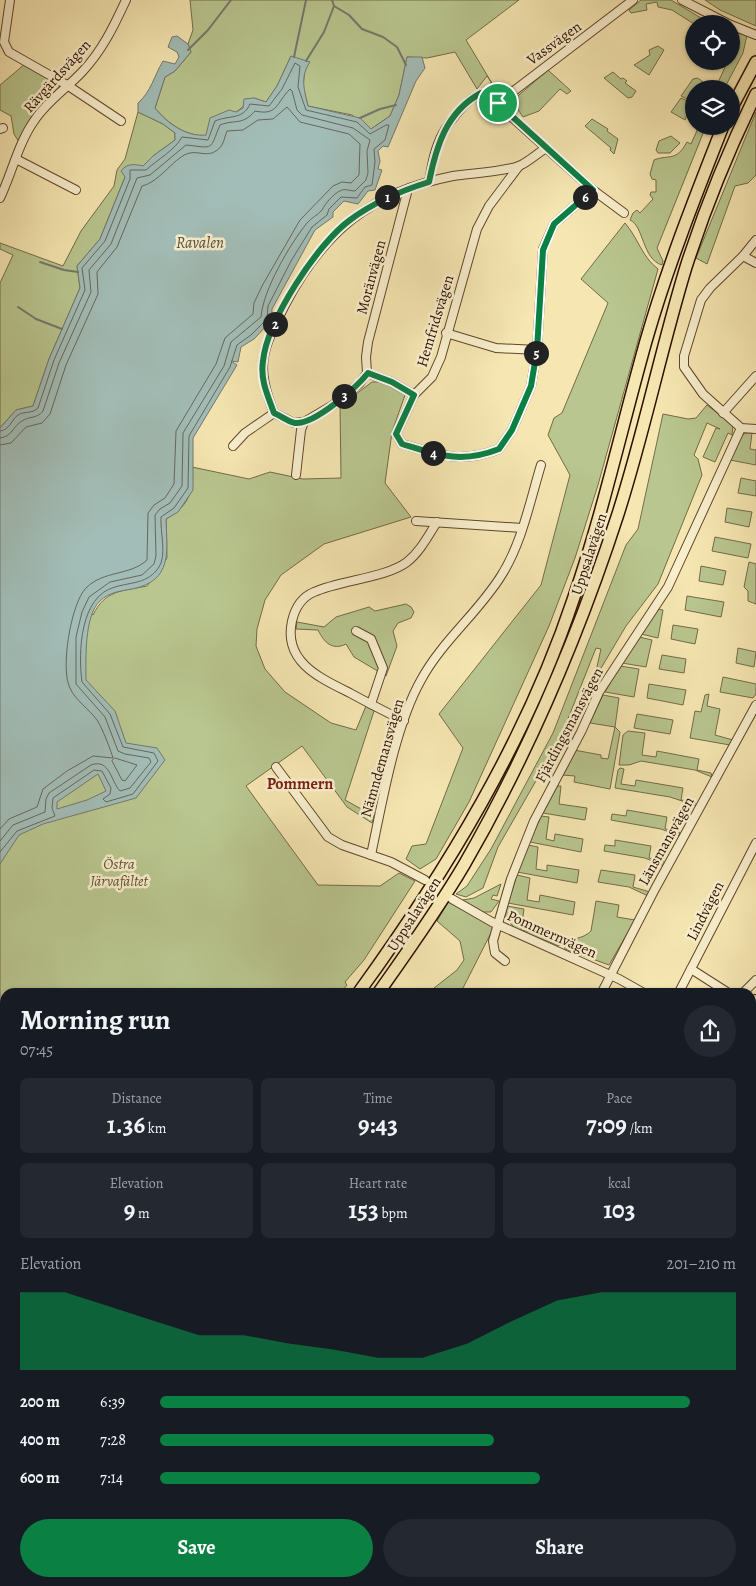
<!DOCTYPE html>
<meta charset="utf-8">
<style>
:root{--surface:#171b24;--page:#242831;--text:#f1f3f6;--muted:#9ea1a6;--accent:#0b8043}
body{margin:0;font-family:Alegreya,serif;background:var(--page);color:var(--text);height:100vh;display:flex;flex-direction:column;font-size:19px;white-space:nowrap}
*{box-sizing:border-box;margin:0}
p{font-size:16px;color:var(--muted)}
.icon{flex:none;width:28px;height:28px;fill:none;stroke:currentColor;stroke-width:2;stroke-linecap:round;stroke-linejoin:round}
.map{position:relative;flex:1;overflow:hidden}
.drawer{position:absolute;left:0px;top:988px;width:756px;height:599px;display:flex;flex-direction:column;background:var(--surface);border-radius:15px 15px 0 0;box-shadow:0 1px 4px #0004}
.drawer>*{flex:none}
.tools{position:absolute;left:685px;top:15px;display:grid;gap:10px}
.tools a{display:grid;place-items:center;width:55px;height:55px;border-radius:50%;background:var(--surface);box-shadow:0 1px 4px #0004;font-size:25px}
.pin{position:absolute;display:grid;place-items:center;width:42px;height:42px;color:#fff;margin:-21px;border:2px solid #fff;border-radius:50%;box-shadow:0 1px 5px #0007}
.km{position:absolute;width:25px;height:25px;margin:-12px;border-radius:50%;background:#222;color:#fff;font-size:14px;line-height:25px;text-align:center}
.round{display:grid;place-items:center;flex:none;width:52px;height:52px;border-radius:26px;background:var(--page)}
.head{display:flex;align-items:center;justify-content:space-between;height:85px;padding:0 20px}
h1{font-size:28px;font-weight:600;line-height:38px}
.figures{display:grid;grid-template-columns:repeat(3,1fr);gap:8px;height:85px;padding:5px 20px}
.figures div{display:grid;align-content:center;border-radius:8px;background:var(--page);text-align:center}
.figures b{font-size:25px;font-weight:600}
.figures small{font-size:14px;font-weight:400}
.figures p{font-size:14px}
.chart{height:140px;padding:10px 20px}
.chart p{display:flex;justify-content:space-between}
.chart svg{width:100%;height:90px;margin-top:5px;fill:var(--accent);opacity:.7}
.primary-button{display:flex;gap:10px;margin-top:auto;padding:10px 20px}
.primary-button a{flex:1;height:58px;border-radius:30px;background:var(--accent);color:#fff;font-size:20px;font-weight:600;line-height:58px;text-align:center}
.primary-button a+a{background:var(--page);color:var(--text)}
ul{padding:0 20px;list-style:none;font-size:16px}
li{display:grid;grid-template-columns:80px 60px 1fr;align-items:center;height:38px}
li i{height:12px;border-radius:6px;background:var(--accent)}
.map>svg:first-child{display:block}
</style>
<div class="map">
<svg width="756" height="1586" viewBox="0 0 756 1586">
<rect width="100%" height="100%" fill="#f6e7b2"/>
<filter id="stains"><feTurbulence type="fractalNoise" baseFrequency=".004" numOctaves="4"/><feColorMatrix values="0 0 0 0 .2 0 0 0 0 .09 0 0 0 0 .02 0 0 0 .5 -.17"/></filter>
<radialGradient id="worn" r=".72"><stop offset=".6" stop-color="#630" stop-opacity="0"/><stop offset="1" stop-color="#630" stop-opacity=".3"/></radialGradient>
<!-- green -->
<g fill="#b9c68f" stroke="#736b48">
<path d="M190,0H519L466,40L499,95L488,88L491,82L487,76L477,89L455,52L427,58L407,57L399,95L390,116L371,129L352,115L308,106L303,86L305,69L291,56L277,86L266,102L254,98L206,136C185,136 167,123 155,108L165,77L175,71L191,52L188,44L193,30Z"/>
<polygon points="641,0 671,0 711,24 694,24 672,10 658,7 657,2 646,4 647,10 631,13 629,10"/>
<polygon points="705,0 756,0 756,26 720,10"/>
<polygon points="731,32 747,35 743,53 724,89 715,89 726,65 723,63 724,61 731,61"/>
<polygon points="658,46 664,50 649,75 634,65 650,55 649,50"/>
<polygon points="25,64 58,83 60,87 19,142 14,134 11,116 0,110 0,85"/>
<polygon points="548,70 571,91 567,94 560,89 539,111 523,117 512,101"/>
<polygon points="613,72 621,79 623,78 627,81 625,83 636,91 632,97 628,98 604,78"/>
<path d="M697,78C702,80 705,83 704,89H694L693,102L681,96L693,79Z"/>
<polygon points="681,98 691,103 685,120 671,112"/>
<polygon points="138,112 163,124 175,133 175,140 153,156 143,167 125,177 100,239 77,266 80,288 49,359 33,406 16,410 0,428 0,283 13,255 0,249 0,243 63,266 81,231 114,186 117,170 125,159"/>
<polygon points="756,112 756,175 748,183 735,186 707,264 696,258"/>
<polygon points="592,119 608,129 607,131 618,139 614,154 610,150 611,148 585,126"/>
<path d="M699,126H706L657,248L663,261L662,265C642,259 644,226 630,220L633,213L637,210L640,213L653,199L650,195L651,192H656V180L652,179L650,174L654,160C670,154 676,162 687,142L691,144Z"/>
<polygon points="671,136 680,143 670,153 658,153 656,150 659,141"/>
<path d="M625,223C638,238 642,257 658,269L598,485L575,558L549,626L469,802L436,859L420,869L406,859L412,846L426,844L463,748L439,714L541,585L570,475L548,435L554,418L562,413L608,303L581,279Z"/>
<path d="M372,382H383L405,395L392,432L385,483L411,517L324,544L281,575L265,600L257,629L256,646L265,669L285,692L331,723L356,730L366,706L374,711L345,800L374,816L372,823L347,807L302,746L246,786L318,885L380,886L399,873L415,881L364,960L345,982L347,985L341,992H5V1540L0,1550V527L93,615C105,590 122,591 147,586L167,558L166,519C190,505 193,492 192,467L249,479L270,472L303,479L341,478L340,406Z"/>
<polygon points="707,405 733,425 732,435 728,433 715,462 703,457 716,428 720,429 707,423 694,455 698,459 702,475 658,584 626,626 594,680 601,649 596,648 560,739 498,847 483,888 466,897 456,894 467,886 491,849 553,733 626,545 638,529 663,414 688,419 696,418"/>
<polygon points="746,433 752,433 750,449 756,450 756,465 730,460 742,435"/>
<polygon points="741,478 756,481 756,496 738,493"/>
<polygon points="727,508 752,512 749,527 725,522"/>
<polygon points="715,537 751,544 748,558 712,551"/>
<polygon points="749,562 756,564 756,604 748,601 748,591 744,587"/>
<polygon points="701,566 726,571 723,585 699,581"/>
<polygon points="687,596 724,602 721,617 685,610"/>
<path d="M406,604L411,607L414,612L411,618L398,623L393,631L397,646L386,676L354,657L346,644C332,651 324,642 318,630L296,629L297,622L324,627L336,617L369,607L375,611Z"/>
<polygon points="658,609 663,610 658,638 641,634"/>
<polygon points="673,625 698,629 695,644 671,639"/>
<polygon points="639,637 652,640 646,667 622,663"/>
<polygon points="738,648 756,652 754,667 736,663"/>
<polygon points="662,655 686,659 684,673 659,669"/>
<polygon points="620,666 639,669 634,697 605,692"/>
<polygon points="723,677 756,684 756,694 753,698 720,692"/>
<polygon points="649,684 686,690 683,705 647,698"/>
<polygon points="709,694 707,706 720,709 715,735 733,740 730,745 690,738 695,711 701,712 705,695"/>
<polygon points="603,695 619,698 615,727 620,732 610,789 574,782 575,776 562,775 574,750 601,755 601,758 608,759 615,727 590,723"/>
<polygon points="637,714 673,720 670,734 634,728"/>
<polygon points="628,731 645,733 642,755 656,757 657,751 699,759 697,770 711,773 712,777 695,770 641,761 629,765 619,765 623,735"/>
<polygon points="620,768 624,769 621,784 635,786 636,780 683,788 681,800 695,802 697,806 670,797 615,788 618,770"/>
<polygon points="557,786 561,786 559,804 587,808 585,820 543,813"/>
<polygon points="627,810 667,817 665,829 679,831 680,836 661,829 611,820 612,814 626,816"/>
<polygon points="541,816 549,817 546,839 554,841 555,834 583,839 581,852 530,842"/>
<polygon points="615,840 651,846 649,858 663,860 665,864 664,866 645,858 604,851 605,845 615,846"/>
<polygon points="528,845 538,847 536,869 547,871 547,865 579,870 577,883 517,872"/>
<polygon points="601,870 635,875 633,887 650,892 646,895 629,887 598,882"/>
<polygon points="517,875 530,878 527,900 539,902 540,895 575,902 573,915 508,903"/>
<polygon points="501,884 497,896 493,895 491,899 499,901 491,912 483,912 463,900 474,898"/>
<path d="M596,901L619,905L617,917L635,920L609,965L565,949L564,946C569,937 583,940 591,931Z"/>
<polygon points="448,902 494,927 461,992 429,992 457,970 464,960 460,941 437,921"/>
<polygon points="507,906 524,909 521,930 536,933 537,927 543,928 543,932 566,938 559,946 515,928 505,918"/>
<polygon points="751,1122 756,1127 756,1183 751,1188"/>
</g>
<!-- water -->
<path fill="#a2bdb7" stroke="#73786e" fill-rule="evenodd" d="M177,36L188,44L191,52L175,71L165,77L155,108C167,123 186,137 206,135L210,118L229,110L236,112L243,108L244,99L254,98L266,102L277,86L291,56L310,62C300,76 304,90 308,106L360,118L371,129L390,116L399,95L407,57H422L425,68L416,81L388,147L383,146L378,151L380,161L378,169L382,170L375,190L368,191L358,204L344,201L333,212V217L315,230L272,309V320L254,339L241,347L238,362L231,361L237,365L193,438V490L178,512L166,519C167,551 173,581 132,589C121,591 109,592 100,601C84,616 86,659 86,680L115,711L126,743L157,748L165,760L136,798L43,824L19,835L0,864V428L16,410L33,406L49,359L80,288L77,266L100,239L125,177L121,171C127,163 134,164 143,166L153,156L175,140V133L163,124L138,112V103C151,92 154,76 163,61L175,64L179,57L177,52L168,47L172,37ZM98,774L106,791L87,800L57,809V802Z"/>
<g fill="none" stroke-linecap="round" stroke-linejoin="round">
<!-- shore -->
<g stroke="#68665c" stroke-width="1">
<path d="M0,431C10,430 11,420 18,415C24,411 32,414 38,408L54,360L85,290L82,268L105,241L130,179V170H146C157,160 175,150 182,137L208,140L215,121C229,115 243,120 250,104L269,106L282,89L295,63L300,66L298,87L306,110L357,122L370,134L386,125H389L385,140L374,149L375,162L372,185L365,187L357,198L341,197L329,209L327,215L312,227L291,261L268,306L267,319L251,335L237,345L230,367L189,436L188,488L174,508L161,517C160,532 167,555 159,567C148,584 131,582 115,587C80,596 78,652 82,682L110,714L123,747L154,753L158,761L133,794L106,802L103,799L110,794L111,788L102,771L94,770L53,798L52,808L55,816L17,831L0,852"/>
<path d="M0,438C12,437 13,426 22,421C29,416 37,419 43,411L59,363L91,292L89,270L111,244L137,178L150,175L186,145C215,148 209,151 220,125C235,119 242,126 255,111C278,116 276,103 290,89L292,91L297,110L302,115L353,128L370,140L367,151L368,173L366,180L355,191C350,191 344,188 340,191C333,194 325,204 322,210C318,215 311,218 307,223C290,244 263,290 261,317L231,342L224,366L183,433L182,486L170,503L160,509L155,515L156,556L154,564L142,575L110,582L89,597L82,612L76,637V684L105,717L118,751L125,754L149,758L151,762L130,788L120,791C111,782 110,758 91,765L49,793L46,799L45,812L13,825L0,841"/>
<path d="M0,445L11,443L26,427L42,423L50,414L66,365L98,294L97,272L117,247L142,186C160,182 176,155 190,153C199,151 207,157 216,151C224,146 224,138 227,131L243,130L258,120L273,119L287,107L300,122L349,134L360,144L359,175L351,183L342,182L333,186L300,220L262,286L254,303L253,314L225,338L216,364L176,431L174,484L165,498L154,505L148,513L147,560C130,576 104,570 86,588C71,603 60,669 70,688C75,700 89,709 97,720C102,727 111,751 113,758L93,756L67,771L43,789L37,807L9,819L0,829"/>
<polygon points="115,758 137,765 125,781 122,780 112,761"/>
</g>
<!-- stream -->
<g stroke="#73786e" stroke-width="2">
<polyline points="332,0 334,6 349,15 362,29 383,37 397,47 406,65"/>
<polyline points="188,50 208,30 231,0"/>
<polyline points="294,57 306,0"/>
<polyline points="306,61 324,32 334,6"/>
<polyline points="360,118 380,109 396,105"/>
<polyline points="40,262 64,270 78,272"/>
<polyline points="18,307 36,319 62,329"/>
</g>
<!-- minor casing -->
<g stroke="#5f462c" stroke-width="10">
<g id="minor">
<polyline points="10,0 4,42 9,52 67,85 121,121"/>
<polyline points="682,0 729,24"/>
<polyline points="731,25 756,35"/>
<polyline points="498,103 633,0"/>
<polyline points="0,129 3,128"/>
<polyline points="16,159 76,190"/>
<path d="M519,166L489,206L477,229L441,357L432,377L414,395L396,434L402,444C439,455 461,464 499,449L512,430L531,386L537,350L543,249L554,224L593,190"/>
<path d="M429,182C431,170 433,156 438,144C443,129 468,94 485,93L593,190L624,213"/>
<path d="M0,198C12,173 18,144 34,121C47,101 66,89 82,72C102,51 114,26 126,0"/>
<polyline points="756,240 743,256 710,288 701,300 684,356 684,367 703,394 741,428 756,429"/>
<polyline points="743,256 756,263"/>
<polyline points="446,333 496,348 537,350"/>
<polyline points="367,373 392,382 414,395"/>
<polyline points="723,413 756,376"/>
<path d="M304,422L294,423L274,413C255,364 262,351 285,305C323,232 371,192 453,176C470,173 507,172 521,165C529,161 538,153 546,148"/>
<polyline points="233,446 245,433 274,413"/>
<polyline points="296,475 301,430 304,422 333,405 360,383 367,373 366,357 368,342 408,189"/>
<polyline points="416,521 522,528"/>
<polyline points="356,631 371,639 383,668 371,704"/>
<path d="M404,721C386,712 368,703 350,693C320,678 283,662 292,621C295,608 302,597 314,592C340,580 386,578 407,562C420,552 428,536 437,522"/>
<polyline points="276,767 328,837 342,845 391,862 425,880"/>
<path d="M371,855C382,803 395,726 421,680C442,641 478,613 501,576C522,543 530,501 541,465"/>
<polyline points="452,899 492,922 619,979 642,992"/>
<polyline points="505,961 495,953 493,941 511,879 534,821 581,732 599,692 668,587 741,428"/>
<polyline points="691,969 727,992"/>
<polyline points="602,992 655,889 756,705"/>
<polyline points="679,992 756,843"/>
<polyline points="744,992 756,980"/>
<polyline points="751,1112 756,1116"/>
<polyline points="751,1194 756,1191"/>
<polyline points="751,1302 756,1304"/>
<polyline points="751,1403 756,1392"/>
<polyline points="751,1471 756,1467"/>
<polyline points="426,1581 431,1586"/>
<polyline points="147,1586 150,1581"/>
<polyline points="388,1586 391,1581"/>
<polyline points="669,1586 671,1581"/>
</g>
</g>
<!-- major casing -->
<g stroke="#2d1000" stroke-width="12">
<g id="major">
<polyline points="751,1004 756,1000"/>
<polyline points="230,1586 234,1581"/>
</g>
</g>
<!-- highway casing -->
<g stroke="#2d1000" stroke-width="14">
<g id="highway">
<polyline points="731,109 756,62"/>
<path d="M359,992C446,872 527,739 574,597C603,513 622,426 646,341C667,268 695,197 723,126"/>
<path d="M379,992C408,951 438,909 464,865C528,754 578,637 618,514C644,433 661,349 686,267C705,208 729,149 756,94"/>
<polyline points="0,1578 5,1568"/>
<polyline points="15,1586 17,1581"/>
<polyline points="27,1586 29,1581"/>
</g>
</g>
<!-- minor -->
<use href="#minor" stroke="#f9efcd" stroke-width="8"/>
<!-- major -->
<use href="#major" stroke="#f6e7b2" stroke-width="10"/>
<!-- highway -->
<use href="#highway" stroke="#f6e7b2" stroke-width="11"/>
<!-- rail casing -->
<g stroke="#2d1000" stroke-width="4">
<g id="rail">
<polyline points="751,1061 756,1052"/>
<polyline points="751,1087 756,1079"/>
<polyline points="549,1586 550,1581"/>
<polyline points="562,1586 564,1581"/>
</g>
</g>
<!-- rail -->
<use href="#rail" stroke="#f9efcd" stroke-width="2" stroke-dasharray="5.5" stroke-linecap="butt"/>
</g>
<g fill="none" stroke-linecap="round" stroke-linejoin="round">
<!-- route casing -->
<g stroke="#fff" stroke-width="10">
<path id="route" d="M481,93H485L492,98L593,190L554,224L543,250L537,350L531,386L512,430L499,449C461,464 438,455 402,444L396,434L414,395L392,382L368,373C356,388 314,425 295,423C289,422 281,416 274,413C268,396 260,380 263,361C267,321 317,244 350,220C374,202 400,191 429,182C436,147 446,112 481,93Z"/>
</g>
<!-- route -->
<use href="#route" stroke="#0b8043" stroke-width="6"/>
</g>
<g text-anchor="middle" stroke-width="5" stroke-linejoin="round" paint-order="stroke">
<!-- street labels -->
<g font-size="15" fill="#2d1000" stroke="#f9efcd">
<text transform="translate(554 43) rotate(-36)" y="5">Vassvägen</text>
<text transform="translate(57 76) rotate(-48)" y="5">Rävgärdsvägen</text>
<text transform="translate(371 277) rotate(-75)" y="5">Moränvägen</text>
<text transform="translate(435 321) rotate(-73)" y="5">Hemfridsvägen</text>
<text transform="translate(589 554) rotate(-72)" y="5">Uppsalavägen</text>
<text transform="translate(569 725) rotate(-62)" y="5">Fjärdingsmansvägen</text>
<text transform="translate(382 758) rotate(-74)" y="5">Nämndemansvägen</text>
<text transform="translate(666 841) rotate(-61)" y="5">Länsmansvägen</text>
<text transform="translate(705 911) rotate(-63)" y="5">Lindvägen</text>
<text transform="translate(414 914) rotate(-57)" y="5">Uppsalavägen</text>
<text transform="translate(552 934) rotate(24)" y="5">Pommernvägen</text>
</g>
<!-- park labels -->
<g font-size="15" font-style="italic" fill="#5e5032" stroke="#f9efcd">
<text x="119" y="869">Östra<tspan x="119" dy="17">Järvafältet</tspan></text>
</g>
<!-- water labels -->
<g font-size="16" font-style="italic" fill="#564d40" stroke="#f9efcd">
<text x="200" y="248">Ravalen</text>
</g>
<!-- neighbourhood labels -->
<g font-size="16" font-weight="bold" fill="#7a1f14" stroke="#f9efcd">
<text x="300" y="789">Pommern</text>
</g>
</g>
<rect width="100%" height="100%" filter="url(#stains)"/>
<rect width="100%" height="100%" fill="url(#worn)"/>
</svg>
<div class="tools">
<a><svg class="icon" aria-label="locate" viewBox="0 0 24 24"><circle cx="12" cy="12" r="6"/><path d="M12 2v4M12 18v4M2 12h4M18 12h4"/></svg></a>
<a><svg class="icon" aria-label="layers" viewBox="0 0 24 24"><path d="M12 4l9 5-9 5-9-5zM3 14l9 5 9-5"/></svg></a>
</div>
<div class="pin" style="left:498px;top:103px;background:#1e9e55"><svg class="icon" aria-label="arrive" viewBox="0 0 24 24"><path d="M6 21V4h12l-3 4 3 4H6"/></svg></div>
<b class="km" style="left:387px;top:197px">1</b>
<b class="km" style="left:275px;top:324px">2</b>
<b class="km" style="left:344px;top:396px">3</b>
<b class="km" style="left:433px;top:453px">4</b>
<b class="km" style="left:536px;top:353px">5</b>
<b class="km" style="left:585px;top:197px">6</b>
<section class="drawer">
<div class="head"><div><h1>Morning run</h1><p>07:45</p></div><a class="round"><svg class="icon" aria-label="share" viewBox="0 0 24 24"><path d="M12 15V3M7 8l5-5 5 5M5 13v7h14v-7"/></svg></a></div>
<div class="figures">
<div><p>Distance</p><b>1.36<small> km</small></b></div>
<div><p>Time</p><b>9:43</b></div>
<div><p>Pace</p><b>7:09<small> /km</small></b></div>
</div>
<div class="figures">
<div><p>Elevation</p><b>9<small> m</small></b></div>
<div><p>Heart rate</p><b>153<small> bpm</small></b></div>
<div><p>kcal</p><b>103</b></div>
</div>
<div class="chart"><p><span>Elevation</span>201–210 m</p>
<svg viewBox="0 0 160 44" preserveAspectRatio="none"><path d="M0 44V6L10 6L20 13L30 20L40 27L50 27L60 31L70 34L80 38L90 38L100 31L110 20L120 10L130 6L140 6L150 6L160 6V44z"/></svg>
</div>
<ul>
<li><b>200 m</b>6:39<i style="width:92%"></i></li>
<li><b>400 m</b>7:28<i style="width:58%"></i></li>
<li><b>600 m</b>7:14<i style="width:66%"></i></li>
</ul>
<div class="primary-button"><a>Save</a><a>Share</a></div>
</section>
</div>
